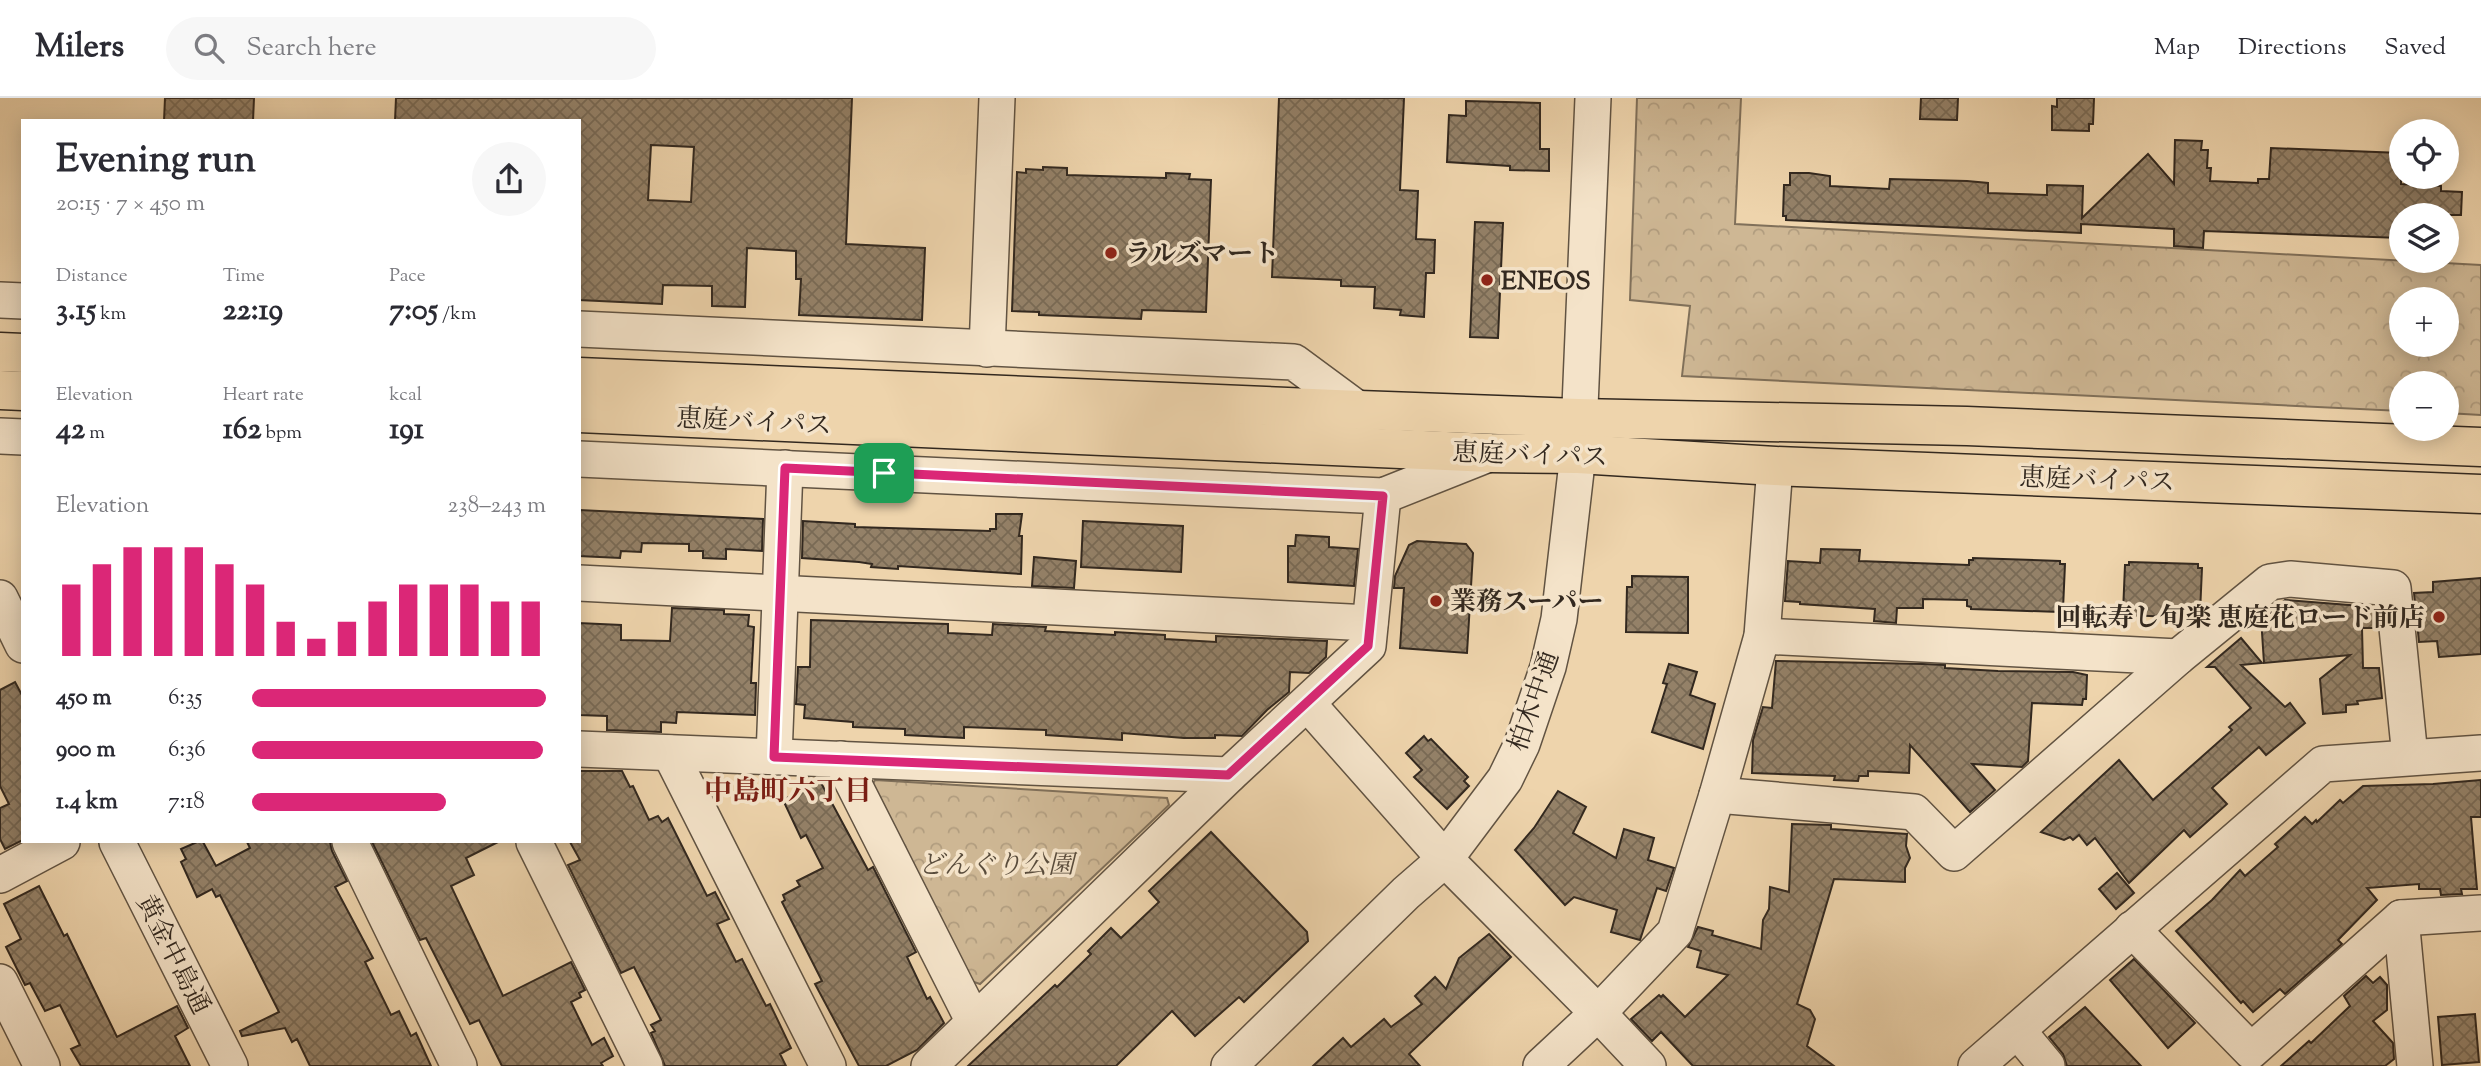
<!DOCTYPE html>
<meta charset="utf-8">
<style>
:root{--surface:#fff;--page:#f7f7f7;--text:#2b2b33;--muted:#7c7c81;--line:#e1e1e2;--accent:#db2777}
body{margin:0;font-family:"Sorts Mill Goudy","Noto Serif JP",serif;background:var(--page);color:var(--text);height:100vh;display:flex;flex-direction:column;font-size:26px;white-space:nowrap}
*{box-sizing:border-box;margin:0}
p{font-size:23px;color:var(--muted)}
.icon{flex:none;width:38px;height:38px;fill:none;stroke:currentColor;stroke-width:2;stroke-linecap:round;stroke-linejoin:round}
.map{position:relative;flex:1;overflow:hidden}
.details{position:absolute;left:21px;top:21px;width:560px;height:724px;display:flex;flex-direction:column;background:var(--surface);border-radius:0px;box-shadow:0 4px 18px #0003}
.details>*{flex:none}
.buttons{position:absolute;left:2389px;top:21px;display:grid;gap:14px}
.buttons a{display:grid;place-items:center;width:70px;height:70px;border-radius:50%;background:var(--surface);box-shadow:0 4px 18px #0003;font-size:35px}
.pin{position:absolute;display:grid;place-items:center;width:60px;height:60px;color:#fff;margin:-30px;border-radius:14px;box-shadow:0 4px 10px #0006}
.round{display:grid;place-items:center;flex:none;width:74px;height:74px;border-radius:37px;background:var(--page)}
.overview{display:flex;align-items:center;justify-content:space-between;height:119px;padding:0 35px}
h1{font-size:38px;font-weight:700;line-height:52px}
.figures{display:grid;grid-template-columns:repeat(3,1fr);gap:10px;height:119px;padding:7px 35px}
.figures div{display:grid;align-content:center}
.figures b{font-size:30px;font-weight:700}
.figures small{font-size:19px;font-weight:400}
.figures p{font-size:19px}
.chart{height:196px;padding:14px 35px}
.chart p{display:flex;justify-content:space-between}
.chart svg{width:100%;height:126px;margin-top:7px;stroke:var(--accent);stroke-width:6}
ul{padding:0 35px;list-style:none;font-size:23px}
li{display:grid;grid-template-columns:112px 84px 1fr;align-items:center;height:52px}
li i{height:18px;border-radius:9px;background:var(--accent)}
header{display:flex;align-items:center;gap:42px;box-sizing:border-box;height:98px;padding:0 35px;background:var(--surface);border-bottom:2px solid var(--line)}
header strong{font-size:33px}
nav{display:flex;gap:38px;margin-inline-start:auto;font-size:24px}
.search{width:490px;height:63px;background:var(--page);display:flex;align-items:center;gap:18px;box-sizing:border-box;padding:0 24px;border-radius:38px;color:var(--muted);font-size:26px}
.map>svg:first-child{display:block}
</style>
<header>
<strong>Milers</strong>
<div class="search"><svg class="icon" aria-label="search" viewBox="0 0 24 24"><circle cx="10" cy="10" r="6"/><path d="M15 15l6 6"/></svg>Search here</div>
<nav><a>Map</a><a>Directions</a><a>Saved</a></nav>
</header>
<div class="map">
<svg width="2481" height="968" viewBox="0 0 2481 968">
<defs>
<pattern id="forest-crowns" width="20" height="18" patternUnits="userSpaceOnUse" patternTransform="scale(1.75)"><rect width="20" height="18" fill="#ceb794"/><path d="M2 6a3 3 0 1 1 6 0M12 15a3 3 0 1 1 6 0" fill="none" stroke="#b19d7f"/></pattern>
<pattern id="building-cross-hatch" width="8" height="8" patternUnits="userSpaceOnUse" patternTransform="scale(1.75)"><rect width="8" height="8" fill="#948168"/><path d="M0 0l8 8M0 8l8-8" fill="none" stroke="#796a55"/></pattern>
</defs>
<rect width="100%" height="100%" fill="#eed4ac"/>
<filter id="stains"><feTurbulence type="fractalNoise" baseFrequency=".00286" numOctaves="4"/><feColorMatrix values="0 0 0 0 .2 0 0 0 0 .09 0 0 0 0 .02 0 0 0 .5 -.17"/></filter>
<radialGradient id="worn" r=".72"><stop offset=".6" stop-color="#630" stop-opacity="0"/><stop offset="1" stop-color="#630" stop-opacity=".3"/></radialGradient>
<!-- forest -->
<g fill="url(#forest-crowns)" stroke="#80705a" stroke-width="2" fill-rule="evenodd">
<path d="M1637,0H1741L1735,126L2481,167V317L2447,315L2446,285H2401V313L1682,278L1690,208L1630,202ZM2401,201H2446V247H2401Z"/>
<polygon points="875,682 1167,700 1169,707 980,886 971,883 871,689"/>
</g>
<!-- building -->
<g fill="url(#building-cross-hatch)" stroke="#32281f" stroke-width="2" fill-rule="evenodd">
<polygon points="165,0 254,0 253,23 164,23"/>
<path d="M396,0H852L846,146L925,150L922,222L799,217L801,181H796V153L747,150L745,209L712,208V188L663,187L662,206L579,202V23H395ZM651,47L694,49L691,104L648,102Z"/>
<polygon points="1279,0 1404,0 1400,92 1418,93 1416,141 1435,142 1434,175 1426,175 1424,219 1400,217 1401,212 1374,210 1375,189 1341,188 1341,182 1272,179"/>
<polygon points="1921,0 1958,0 1957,22 1920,21"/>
<polygon points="2057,0 2094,0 2093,26 2089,26 2089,33 2052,32 2052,8 2057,9"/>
<polygon points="1466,3 1540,5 1540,51 1549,51 1549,73 1510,72 1510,68 1447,64 1449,17 1466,18"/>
<polygon points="2175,42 2202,43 2201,52 2208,52 2207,70 2211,70 2210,83 2258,85 2258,81 2269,81 2271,50 2401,55 2401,86 2441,88 2441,93 2462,94 2461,117 2401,117 2401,140 2204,133 2203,150 2174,148 2174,131 2081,126 2081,135 1786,122 1786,118 1783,118 1784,87 1790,87 1790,75 1809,75 1830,78 1830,88 1889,91 1890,81 1967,83 1988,85 1988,95 2047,97 2047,87 2083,88 2082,120 2148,56 2174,86"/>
<polygon points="1043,69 1067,70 1067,77 1166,80 1166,75 1190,76 1189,81 1211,82 1206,214 1142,212 1141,221 1039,217 1039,214 1012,213 1017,74 1026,75 1026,71 1043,72"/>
<polygon points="1475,124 1503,125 1498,240 1470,239"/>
<polygon points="579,412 763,421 762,453 726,451 726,461 703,460 703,453 689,453 689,446 642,445 641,454 621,453 620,460 579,458"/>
<polygon points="996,416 1022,416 1019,438 1022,438 1021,476 898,468 898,471 871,469 872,466 859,464 802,460 803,423 855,426 855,429 990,433 990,431 996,431"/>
<polygon points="1083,423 1183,428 1181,474 1081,469"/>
<polygon points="1296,437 1329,439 1329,449 1358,451 1354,488 1288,484 1288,448 1295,448"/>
<polygon points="1417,443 1466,446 1473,455 1467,555 1400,550 1404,490 1394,490 1395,478 1409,447"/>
<polygon points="1821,451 1860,452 1859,463 1969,467 1969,462 1973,462 1973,460 2060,463 2060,466 2065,466 2063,511 2059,511 2059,514 1971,511 1971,509 1967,508 1967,502 1923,501 1923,510 1897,510 1896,525 1874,523 1875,511 1800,506 1800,504 1785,503 1788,463 1820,465"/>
<polygon points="1034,459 1076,463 1074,490 1032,488"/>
<polygon points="2129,464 2198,466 2198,470 2202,470 2200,515 2194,520 2128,517 2128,515 2123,515 2125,467 2129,467"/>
<polygon points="1632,478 1688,479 1688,535 1626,534 1627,489 1632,489"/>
<polygon points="2481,480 2481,556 2439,559 2437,543 2419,544 2414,495 2433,494 2433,484"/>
<polygon points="2285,502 2374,509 2375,530 2362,530 2363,570 2379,570 2382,600 2357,603 2358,606 2346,607 2346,614 2323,616 2320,581 2350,557 2264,565 2261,519 2270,519 2270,515"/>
<polygon points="672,510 724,512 724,516 749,517 748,528 754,529 751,585 756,585 755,617 677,614 676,625 661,624 661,634 607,632 607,618 579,617 579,525 621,527 621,542 670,543"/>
<polygon points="811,522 948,526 948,535 992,537 993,526 1046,529 1045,533 1115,537 1115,534 1165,537 1165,541 1216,544 1216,538 1327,543 1326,559 1309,575 1290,574 1289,594 1267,612 1242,638 1215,637 1215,640 1184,640 1122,635 1122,642 1046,637 1046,632 964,629 964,640 905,637 905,631 853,629 853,624 804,620 805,607 796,606 798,569 810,569"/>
<polygon points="2241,540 2262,565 2241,567 2285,609 2290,605 2305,625 2266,657 2259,649 2212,690 2227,706 2190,739 2184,732 2129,785 2095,740 2087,747 2079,737 2073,742 2070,739 2064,742 2041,734 2119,662 2153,702 2232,632 2229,629 2251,610 2215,569 2207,569"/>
<polygon points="1776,563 1923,566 1945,567 1945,570 1998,573 2073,574 2087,577 2086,601 2083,601 2082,607 2032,605 2028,663 2022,669 1972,666 1995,692 1970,714 1910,647 1909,675 1868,673 1868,678 1859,678 1858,683 1834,682 1835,678 1752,675 1753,642 1763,609 1772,610"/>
<polygon points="1669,566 1697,574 1690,597 1715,606 1703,651 1652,634 1667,586 1663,585"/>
<polygon points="15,584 23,599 23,742 5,751 0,741 0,710 9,706 0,688 0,592"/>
<polygon points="1424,638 1428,643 1431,641 1468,679 1464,683 1469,688 1447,711 1414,679 1422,672 1406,655"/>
<polygon points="579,673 622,673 630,689 633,688 649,722 658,718 662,724 668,720 707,798 715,794 729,821 717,826 736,864 742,861 766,908 770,906 791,950 780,956 786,968 665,968 651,935 655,933 651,927 661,922 634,869 621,875 568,767 580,762 570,744 579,744"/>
<polygon points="2481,682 2481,719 2471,719 2477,791 2461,791 2462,796 2441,797 2440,791 2419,791 2419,786 2367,790 2377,802 2338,842 2342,846 2285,896 2280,891 2253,914 2243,903 2241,905 2176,833 2212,802 2240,772 2245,778 2278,749 2275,746 2305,719 2312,726 2316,722 2317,724 2340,702 2343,705 2363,688 2433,686"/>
<polygon points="820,683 868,772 873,769 916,854 907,859 927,901 930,899 944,925 917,952 886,968 859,968 815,886 822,883 782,804 785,802 783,797 800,788 797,783 823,770 806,737 801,740 783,702"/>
<polygon points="1558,693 1586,709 1573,735 1616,760 1624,731 1654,740 1648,762 1674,770 1666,793 1657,790 1640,842 1611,834 1617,812 1574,799 1565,807 1515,752 1534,730"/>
<polygon points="1792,726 1831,727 1831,731 1907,736 1906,748 1910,760 1905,770 1905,784 1834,781 1797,906 1810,912 1815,921 1807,948 1834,968 1693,968 1661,934 1652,943 1631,921 1659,897 1661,899 1663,897 1685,919 1728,877 1697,869 1701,853 1688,849 1698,829 1713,833 1712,837 1761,851 1763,822 1769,811 1770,789 1789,794"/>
<polygon points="1211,734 1307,834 1308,843 1244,904 1239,899 1195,938 1172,913 1116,968 968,968 1055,887 1057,889 1091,856 1088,853 1111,830 1121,840 1159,804 1149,793"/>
<polygon points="197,744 203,744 216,768 250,750 247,744 330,744 332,753 347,783 335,789 373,860 365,864 391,917 399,913 411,938 416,935 431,968 310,968 297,941 292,944 285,930 242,938 240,933 279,914 220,797 216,799 212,791 197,799 181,764 186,761 181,751"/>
<polygon points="372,744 498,744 466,760 474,777 451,788 503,898 571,864 585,892 579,895 581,899 571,904 592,947 604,940 613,958 601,965 603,968 502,968 479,922 470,926 426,840 420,842"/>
<polygon points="2117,775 2134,795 2116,811 2099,791"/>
<polygon points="39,788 64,838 67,836 117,939 177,908 188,930 175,938 190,968 81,968 71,951 80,947 60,907 45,913 30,885 25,887 6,849 21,841 4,806"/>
<polygon points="1489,836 1511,859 1409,956 1420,968 1313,968 1343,940 1351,949 1384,921 1391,929 1422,906 1415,898 1435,879 1446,891 1459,860"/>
<polygon points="2134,861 2195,925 2168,950 2110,882"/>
<polygon points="2366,878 2373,885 2380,879 2387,887 2387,912 2373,923 2393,945 2394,961 2385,968 2281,968 2309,943 2311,945 2350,908 2344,898"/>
<polygon points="2085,909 2141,968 2067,968 2063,956 2049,939"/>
<polygon points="2475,916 2479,964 2442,967 2438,919"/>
</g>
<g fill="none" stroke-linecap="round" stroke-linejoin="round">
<!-- minor casing -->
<g stroke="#615342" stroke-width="38">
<g id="minor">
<polyline points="0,202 23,203"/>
<polyline points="579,231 1294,264 1359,312"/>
<polyline points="987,251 997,0"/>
<polyline points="0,338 23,339"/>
<polyline points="579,361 1383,398 1491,355"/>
<polyline points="579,485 1370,525"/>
<polyline points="0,500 23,547"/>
<polyline points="1762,538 2178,559"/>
<polyline points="1308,606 1445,761 1598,915 1648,968"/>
<polyline points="579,651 1229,677"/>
<polyline points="670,655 828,968"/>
<polyline points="774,659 785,370"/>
<polyline points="841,661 974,924"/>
<polyline points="1717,697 1914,714 1954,755 2178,559 2270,484 2290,481 2393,490 2410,659"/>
<polyline points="117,744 230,968"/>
<polyline points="350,744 459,968"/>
<polyline points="534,744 645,968"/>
<polyline points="0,777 62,744"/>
<polyline points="2401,820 2415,968"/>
<polyline points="2132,831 2251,953 2401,820 2481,815"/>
<polyline points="0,884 42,968"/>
<polyline points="2018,933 2047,968"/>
<polyline points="929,968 1229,677 1368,548 1383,398"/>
<polyline points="1229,968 1406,795 1445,761 1505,681 1522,646 1548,569 1559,521 1578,356 1593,0"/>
<polyline points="1541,968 1598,915 1675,834 1717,697 1762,538 1775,368"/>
<polyline points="1976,968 2323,666 2481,655"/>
</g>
</g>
<!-- highway casing -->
<g stroke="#32281f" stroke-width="41">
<g id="highway">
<polyline points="0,254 23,255"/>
<polyline points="579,279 1359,312 1578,320 1967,328 2481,349"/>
<polyline points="0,292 23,293"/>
<polyline points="579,315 1491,355 1578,356 1775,368 2481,396"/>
</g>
</g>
<!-- minor -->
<use href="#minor" stroke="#f4e3c9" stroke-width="35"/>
<!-- highway -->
<use href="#highway" stroke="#eed4ac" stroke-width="38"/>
</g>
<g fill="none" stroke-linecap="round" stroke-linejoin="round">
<!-- route casing -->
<g stroke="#fff" stroke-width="14">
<polygon id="route" points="785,370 1383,398 1368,548 1228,677 774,659"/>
</g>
<!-- route -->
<use href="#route" stroke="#db2777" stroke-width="9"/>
</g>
<!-- markers -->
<g fill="#8f2418" stroke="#f4e3c9" stroke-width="2.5">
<circle cx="1111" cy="155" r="7"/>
<circle cx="1487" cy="182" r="7"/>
<circle cx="1436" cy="503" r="7"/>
<circle cx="2439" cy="519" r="7"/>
</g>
<g text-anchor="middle" stroke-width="7" stroke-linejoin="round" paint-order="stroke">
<!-- poi labels -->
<g font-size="26" font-weight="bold" fill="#32281f" stroke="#f4e3c9" text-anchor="start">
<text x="1125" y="164">ラルズマート</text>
<text x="1501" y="191">ENEOS</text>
<text x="1450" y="512">業務スーパー</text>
<text x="2425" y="528" text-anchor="end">回転寿し旬楽 恵庭花ロード前店</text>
</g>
<!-- street labels -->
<g font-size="26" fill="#32281f" stroke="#f4e3c9">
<text transform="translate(754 323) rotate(3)" y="9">恵庭バイパス</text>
<text transform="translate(1530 356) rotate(2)" y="9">恵庭バイパス</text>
<text transform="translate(2097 381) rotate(2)" y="9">恵庭バイパス</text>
<text transform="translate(1533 603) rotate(-71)" y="9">柏木中通</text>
<text transform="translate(174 856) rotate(63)" y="9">黄金中島通</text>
</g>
<!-- park labels -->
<g font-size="26" font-style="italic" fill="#594c3c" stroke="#f4e3c9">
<text x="996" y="775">どんぐり公園</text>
</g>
<!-- neighbourhood labels -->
<g font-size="28" font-weight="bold" fill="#7a1f14" stroke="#f4e3c9">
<text x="788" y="702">中島町六丁目</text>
</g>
</g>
<rect width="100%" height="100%" filter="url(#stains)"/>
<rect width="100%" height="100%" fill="url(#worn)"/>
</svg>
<div class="buttons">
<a><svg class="icon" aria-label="locate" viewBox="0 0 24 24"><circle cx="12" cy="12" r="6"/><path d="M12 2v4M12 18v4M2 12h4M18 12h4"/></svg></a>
<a><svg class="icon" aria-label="layers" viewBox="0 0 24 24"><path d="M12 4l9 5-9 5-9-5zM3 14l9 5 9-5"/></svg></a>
<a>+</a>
<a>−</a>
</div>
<div class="pin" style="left:884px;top:375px;background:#1e9e55"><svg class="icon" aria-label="arrive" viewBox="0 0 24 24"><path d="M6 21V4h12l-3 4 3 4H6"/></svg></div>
<section class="details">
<div class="overview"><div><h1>Evening run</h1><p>20:15 · 7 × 450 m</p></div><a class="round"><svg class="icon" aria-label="share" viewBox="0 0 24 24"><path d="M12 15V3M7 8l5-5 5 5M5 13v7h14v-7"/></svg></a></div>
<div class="figures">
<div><p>Distance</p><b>3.15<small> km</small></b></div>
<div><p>Time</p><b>22:19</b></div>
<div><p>Pace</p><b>7:05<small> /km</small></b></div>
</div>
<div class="figures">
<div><p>Elevation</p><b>42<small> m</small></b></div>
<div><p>Heart rate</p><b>162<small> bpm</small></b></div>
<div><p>kcal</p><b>191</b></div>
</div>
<div class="chart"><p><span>Elevation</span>238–243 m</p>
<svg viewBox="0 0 160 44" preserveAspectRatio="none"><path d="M5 44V19M15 44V12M25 44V6M35 44V6M45 44V6M55 44V12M65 44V19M75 44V32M85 44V38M95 44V32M105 44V25M115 44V19M125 44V19M135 44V19M145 44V25M155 44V25"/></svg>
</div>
<ul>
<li><b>450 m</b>6:35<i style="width:100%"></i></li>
<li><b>900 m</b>6:36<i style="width:99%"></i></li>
<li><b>1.4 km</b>7:18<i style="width:66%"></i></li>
</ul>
</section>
</div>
